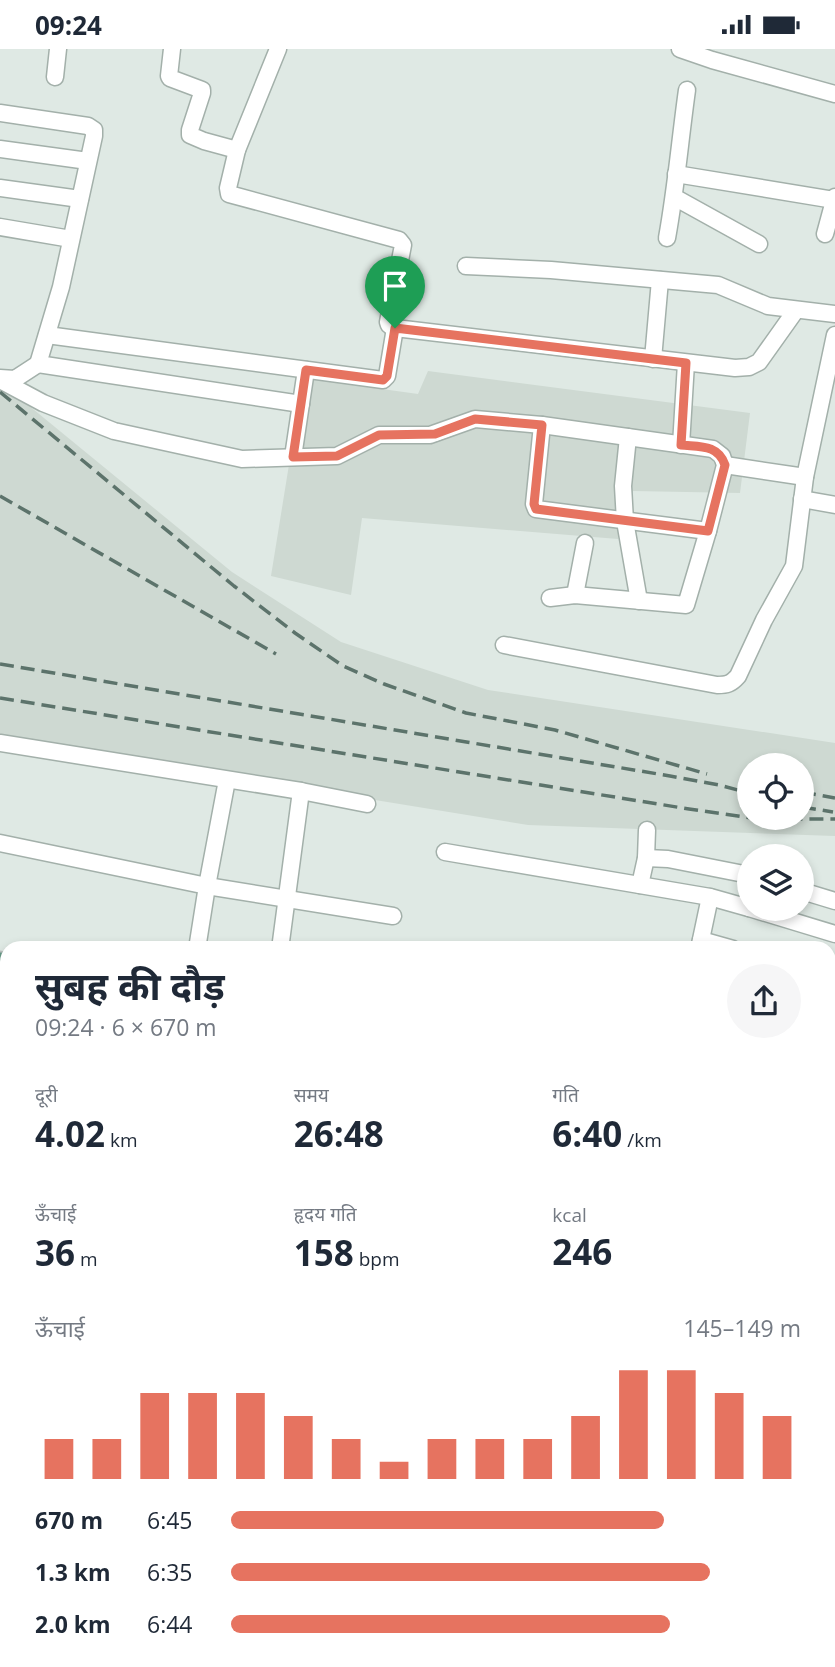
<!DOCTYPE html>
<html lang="hi">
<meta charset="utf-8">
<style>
:root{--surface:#fff;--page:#f6f6f7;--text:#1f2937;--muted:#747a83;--accent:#e67360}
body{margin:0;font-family:"Open Sans","Noto Sans Devanagari",sans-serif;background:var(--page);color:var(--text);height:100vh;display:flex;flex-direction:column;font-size:26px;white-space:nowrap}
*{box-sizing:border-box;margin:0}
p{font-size:23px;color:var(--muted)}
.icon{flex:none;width:38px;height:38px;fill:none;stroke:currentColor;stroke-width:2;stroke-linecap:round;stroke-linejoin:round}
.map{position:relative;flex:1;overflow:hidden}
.panel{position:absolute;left:0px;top:892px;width:836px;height:726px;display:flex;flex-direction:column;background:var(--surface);border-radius:21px 21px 0 0;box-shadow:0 4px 10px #0003}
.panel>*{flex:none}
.buttons{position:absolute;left:737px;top:704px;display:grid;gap:14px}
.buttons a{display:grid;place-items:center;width:77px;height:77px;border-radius:50%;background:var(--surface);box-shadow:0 4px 10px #0003;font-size:35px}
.pin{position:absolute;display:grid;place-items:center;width:60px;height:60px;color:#fff;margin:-72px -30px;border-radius:50% 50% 50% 0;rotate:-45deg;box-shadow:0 0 7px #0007}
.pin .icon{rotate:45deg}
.round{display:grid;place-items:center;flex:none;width:74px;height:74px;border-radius:37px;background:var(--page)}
.overview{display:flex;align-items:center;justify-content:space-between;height:119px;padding:0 35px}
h1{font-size:38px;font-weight:700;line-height:52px}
.stats{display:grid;grid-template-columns:repeat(3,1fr);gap:10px;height:119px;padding:7px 35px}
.stats div{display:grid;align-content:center}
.stats b{font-size:35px;font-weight:700}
.stats small{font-size:19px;font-weight:400}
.stats p{font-size:19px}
.chart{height:196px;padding:14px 35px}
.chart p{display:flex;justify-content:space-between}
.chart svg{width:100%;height:126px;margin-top:7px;stroke:var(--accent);stroke-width:6}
ul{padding:0 35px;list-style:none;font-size:23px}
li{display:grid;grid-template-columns:112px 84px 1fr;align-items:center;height:52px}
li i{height:18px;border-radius:9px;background:var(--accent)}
.status{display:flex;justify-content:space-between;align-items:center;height:49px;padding:0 35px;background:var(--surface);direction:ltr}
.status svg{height:19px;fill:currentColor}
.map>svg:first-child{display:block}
</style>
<div class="status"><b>09:24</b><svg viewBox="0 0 49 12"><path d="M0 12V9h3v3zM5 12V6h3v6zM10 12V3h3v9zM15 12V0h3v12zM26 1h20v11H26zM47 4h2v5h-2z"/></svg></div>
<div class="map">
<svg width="835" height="1618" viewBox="0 0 835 1618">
<rect width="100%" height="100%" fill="#dfe9e4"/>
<!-- built -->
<g fill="#ced9d2" fill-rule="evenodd">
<polygon points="428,322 750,364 740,444 633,442 618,490 362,469 351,546 271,527 303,329 418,345"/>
<path d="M0,333L232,523L341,593L488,641L835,694V787L528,776L0,690ZM749,716H802V768H749Z"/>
<polygon points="0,918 7,919 7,943 1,982 7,1035 7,1578 0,1576"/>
</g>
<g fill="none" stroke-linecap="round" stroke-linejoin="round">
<!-- minor casing -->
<g stroke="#a3b0aa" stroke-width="19">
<g id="minor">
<polyline points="172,0 169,27 170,29 202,41 202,44 190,81 190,86 204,92 237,101 278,0"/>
<polyline points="680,0 712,11 835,45"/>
<polyline points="55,28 58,0"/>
<polyline points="0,64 88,77 94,81 94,87 61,238 38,315 301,355"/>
<polyline points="0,100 88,112"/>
<polyline points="237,101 228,139 229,145 399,191 403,196 388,273 389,276 395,279 735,319 749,318 759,313 796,261"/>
<polyline points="676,125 834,151"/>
<polyline points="0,139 80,150"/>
<polyline points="674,148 759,195"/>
<polyline points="0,178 71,190"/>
<polyline points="825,185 835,148"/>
<path d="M667,189C676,140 680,91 687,41"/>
<polyline points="466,217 551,221 718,236 768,257 835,265"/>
<polyline points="47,286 383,331 387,327 395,279"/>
<polyline points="653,310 660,231"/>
<polyline points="0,329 15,330 38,315"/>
<polyline points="0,331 43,354 114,382 242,410 337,407 379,386 430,386 475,370 542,376 713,400 722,407 725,416 708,482 686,556 575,546 550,549"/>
<polyline points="542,376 534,455 536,460 708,482"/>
<polyline points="628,388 623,437 625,472 639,552"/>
<polyline points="681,396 686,314"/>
<polyline points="293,408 306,321"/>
<polyline points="725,416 805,428"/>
<polyline points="802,450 835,456"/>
<polyline points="575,546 585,494"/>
<path d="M504,596L717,636C727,636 731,635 738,627L764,571L794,517L805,428L835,286"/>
<polyline points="0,694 301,742 367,755"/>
<polyline points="0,794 207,837 393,867"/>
<polyline points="445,803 710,848 749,859"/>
<polyline points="646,809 668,810 749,826"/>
<polyline points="640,836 646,809 647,781"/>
<polyline points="802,842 835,852"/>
<polyline points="749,859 835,885"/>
<polyline points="701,891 733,900"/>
<polyline points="197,900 207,837 227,731"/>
<polyline points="280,900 301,742"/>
<polyline points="699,900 710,848"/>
<polyline points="830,926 835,928"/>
<polyline points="830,973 835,975"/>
<polyline points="830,1012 835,1014"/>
<polyline points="830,1232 835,1223"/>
<polyline points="830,1366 835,1368"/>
<polyline points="830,1429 835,1417"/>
<polyline points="127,1612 147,1618"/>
<polyline points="220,1612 238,1618"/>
<polyline points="346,1612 366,1618"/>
<polyline points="448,1612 480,1618"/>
<polyline points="744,1612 752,1613 762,1618"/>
<polyline points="272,1618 274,1612"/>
<polyline points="379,1618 381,1612"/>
<polyline points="648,1618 649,1612"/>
<polyline points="778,1618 784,1612"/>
</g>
</g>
<!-- major casing -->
<g stroke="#bdc3c1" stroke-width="23">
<g id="major">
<polyline points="0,913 7,915"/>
<polyline points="830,1080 835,1081"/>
<polyline points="830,1097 835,1098"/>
</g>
</g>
<!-- minor -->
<use href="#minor" stroke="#fff" stroke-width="16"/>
<!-- major -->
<use href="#major" stroke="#679b88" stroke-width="19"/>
<!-- rail -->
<g stroke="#5c736b" stroke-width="3.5" stroke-dasharray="14 7" stroke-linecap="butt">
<polyline points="0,343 234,537 295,584 343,617 384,635 466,664 555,681 707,725"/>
<polyline points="0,447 276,605"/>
<polyline points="0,615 670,727 719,736 749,744"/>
<polyline points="0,649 689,760 759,770 835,770"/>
<polyline points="802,743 835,749"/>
<polyline points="802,758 833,763"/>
</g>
</g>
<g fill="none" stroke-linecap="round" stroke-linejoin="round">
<!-- route casing -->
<g stroke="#fff" stroke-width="14">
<path id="route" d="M395,279L686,314L681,396C699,398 718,395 725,416L708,482L536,460L534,455L542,376L475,370L435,385L379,386L337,407L293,408L306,321L383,331L387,327Z"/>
</g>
<!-- route -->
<use href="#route" stroke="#e67360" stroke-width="9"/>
</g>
</svg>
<div class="buttons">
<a><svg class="icon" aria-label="locate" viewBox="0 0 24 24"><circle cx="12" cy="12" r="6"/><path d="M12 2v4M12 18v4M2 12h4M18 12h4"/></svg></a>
<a><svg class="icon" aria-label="layers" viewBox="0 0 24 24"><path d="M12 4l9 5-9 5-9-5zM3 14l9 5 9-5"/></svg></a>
</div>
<div class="pin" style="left:395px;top:279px;background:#1e9e55"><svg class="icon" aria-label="arrive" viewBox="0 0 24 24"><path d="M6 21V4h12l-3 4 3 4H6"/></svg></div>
<section class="panel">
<div class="overview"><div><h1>सुबह की दौड़</h1><p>09:24 · 6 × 670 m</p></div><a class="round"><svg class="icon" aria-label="share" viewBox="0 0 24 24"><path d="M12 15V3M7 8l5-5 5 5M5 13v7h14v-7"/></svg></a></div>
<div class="stats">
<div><p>दूरी</p><b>4.02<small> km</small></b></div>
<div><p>समय</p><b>26:48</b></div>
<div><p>गति</p><b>6:40<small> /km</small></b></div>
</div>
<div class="stats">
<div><p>ऊँचाई</p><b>36<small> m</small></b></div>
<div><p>हृदय गति</p><b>158<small> bpm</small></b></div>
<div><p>kcal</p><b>246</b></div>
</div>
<div class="chart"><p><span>ऊँचाई</span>145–149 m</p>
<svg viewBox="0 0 160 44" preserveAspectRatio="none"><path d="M5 44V30M15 44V30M25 44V14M35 44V14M45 44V14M55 44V22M65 44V30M75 44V38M85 44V30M95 44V30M105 44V30M115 44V22M125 44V6M135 44V6M145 44V14M155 44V22"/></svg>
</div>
<ul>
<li><b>670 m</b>6:45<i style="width:76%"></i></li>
<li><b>1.3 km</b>6:35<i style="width:84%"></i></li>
<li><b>2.0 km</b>6:44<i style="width:77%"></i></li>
</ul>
</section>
</div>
